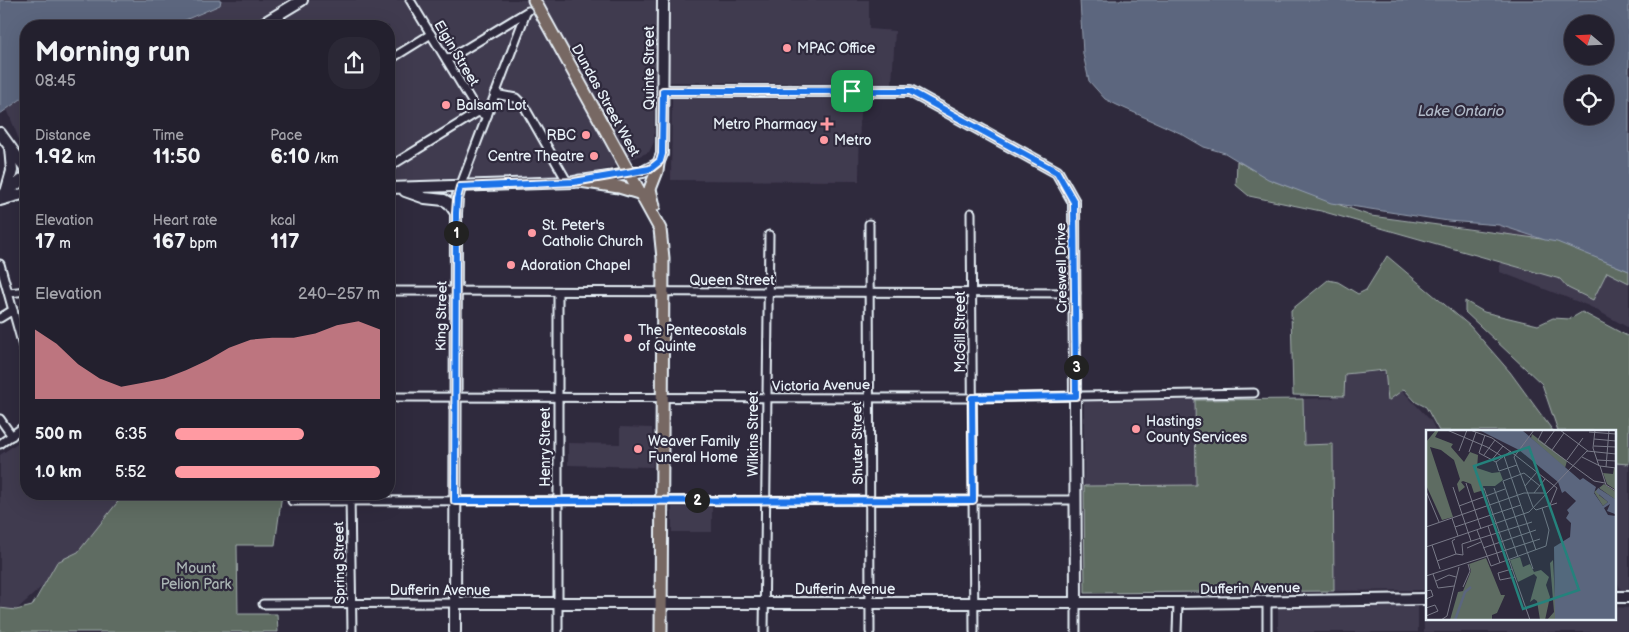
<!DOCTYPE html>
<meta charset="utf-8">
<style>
:root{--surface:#23202e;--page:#2b2836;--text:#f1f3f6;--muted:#a3a3aa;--line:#403e4a;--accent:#ff9aa2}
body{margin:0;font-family:"Balsamiq Sans",sans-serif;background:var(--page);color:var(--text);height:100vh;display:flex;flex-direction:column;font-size:19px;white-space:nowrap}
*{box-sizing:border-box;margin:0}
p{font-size:16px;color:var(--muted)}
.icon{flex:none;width:28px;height:28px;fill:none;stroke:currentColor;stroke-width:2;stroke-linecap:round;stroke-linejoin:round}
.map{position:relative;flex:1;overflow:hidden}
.panel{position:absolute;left:20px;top:20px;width:375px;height:480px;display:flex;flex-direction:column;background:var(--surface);border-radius:20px;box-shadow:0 5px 20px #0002,0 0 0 1px var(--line)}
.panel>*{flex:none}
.needle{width:32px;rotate:289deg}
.buttons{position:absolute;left:1564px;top:15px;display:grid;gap:10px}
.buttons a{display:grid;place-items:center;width:50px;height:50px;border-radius:50%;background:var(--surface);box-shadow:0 5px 20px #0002,0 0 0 1px var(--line);font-size:25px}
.pin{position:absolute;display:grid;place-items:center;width:42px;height:42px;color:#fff;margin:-21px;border-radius:10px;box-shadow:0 2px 8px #0006}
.km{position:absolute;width:25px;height:25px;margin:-12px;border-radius:50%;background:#222;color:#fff;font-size:14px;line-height:25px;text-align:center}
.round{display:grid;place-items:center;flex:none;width:52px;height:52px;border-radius:20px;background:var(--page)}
.headline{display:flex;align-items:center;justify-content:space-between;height:85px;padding:0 15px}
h1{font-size:28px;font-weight:700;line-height:38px}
.figures{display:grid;grid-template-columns:repeat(3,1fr);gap:8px;height:85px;padding:5px 15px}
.figures div{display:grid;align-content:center}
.figures b{font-size:21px;font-weight:700}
.figures small{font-size:14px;font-weight:400}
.figures p{font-size:14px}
.chart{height:140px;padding:10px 15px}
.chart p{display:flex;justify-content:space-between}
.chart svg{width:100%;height:90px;margin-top:5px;fill:var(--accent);opacity:.7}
ul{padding:0 15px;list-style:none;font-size:16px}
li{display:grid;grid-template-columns:80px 60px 1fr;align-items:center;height:38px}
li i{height:12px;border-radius:6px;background:var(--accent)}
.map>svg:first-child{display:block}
</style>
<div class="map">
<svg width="1629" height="632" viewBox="0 0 1629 632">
<rect width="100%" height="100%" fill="#2f2a3d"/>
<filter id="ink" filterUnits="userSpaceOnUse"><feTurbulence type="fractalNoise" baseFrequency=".02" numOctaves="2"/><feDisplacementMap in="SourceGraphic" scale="10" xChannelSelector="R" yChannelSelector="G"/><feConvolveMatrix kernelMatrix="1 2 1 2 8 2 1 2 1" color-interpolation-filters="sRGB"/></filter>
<g filter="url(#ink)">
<!-- built -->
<g fill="#413a50">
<polygon points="221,0 869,0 869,29 895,31 892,84 655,82 654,142 649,152 610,168 571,178 506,181 389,181 389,26 171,26 220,5"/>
<polygon points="672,98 860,99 859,181 671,180"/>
<polygon points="21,99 26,99 26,151 21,145 7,109"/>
<polygon points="1499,225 1545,240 1557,241 1629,271 1629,328 1589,306 1500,272"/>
<polygon points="1334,372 1385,372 1431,421 1436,431 1428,431 1428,618 1615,618 1615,607 1629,608 1629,632 1424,632 1423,590 1334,591 1333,445 1304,445 1303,399 1334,398"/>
<polygon points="1195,400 1196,485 1084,486 1084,401"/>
<polygon points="620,427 652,428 653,467 568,465 568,443 620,444"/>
<polygon points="26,437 26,494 124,494 88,545 16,610 0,607 0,455"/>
<polygon points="1629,457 1629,590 1621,590 1615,577 1615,462"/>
<rect x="672" y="507" width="40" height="25"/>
<polygon points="1418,606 1418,632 1278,632 1278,609"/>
</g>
<!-- green -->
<g fill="#5e6c62" stroke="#a3aead">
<polygon points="1237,161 1273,181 1371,216 1557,241 1629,271 1629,283 1607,272 1593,300 1568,288 1560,279 1321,211 1249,196 1236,185"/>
<polygon points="1387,256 1470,326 1510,372 1553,431 1439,431 1426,407 1416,402 1404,389 1388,401 1385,370 1345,374 1344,396 1293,395 1291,310 1328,280 1338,282 1358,294 1366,290"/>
<polygon points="1465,301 1484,312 1538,325 1553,318 1570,319 1582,312 1629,337 1629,464 1615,463 1615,431 1558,431 1542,384 1465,312"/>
<polygon points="1303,399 1304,445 1333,444 1334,591 1085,593 1084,486 1196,485 1195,400"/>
<polygon points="124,494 282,494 275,545 237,545 238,614 277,614 278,632 0,632 0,608 16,610 32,606 57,562 78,552"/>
</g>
<!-- water -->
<g fill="#5b667e" stroke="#939eaf" fill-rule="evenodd">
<polygon points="0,0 221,0 220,5 171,26 26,26 26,99 21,99 0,114"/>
<path d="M1080,0H1629V271L1557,242L1545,240L1499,225L1448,221L1331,203L1268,179L1225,153L1204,147L1180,133L1117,105L1105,99L1089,81L1083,54ZM1572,24H1605V56H1572ZM1572,84H1605V116H1572Z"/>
</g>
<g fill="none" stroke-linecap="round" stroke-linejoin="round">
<!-- street casing -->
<g stroke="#e8f1f8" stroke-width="11">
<g id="street">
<polyline points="410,0 478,112 487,116"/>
<polyline points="279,14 283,26"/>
<polyline points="389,60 431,34"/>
<polyline points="447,60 528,11"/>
<polyline points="495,94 516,98 524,106 568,183"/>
<polyline points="389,167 478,112"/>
<polyline points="460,187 526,13"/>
<polyline points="971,213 974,632"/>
<polyline points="869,224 870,632"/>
<polyline points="0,264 26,357"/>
<polyline points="389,291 1076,293"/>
<polyline points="558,292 558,632"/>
<polyline points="9,293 26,291"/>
<polyline points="0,318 13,310"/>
<polyline points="389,397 973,398 1254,393"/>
<polyline points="0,419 12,436"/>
<polyline points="0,444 26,425"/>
<polyline points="350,494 352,632"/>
<polyline points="292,501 1076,500"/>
<polyline points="1267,601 1267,632"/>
<polyline points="1076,602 1076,632"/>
<polyline points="263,604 455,603"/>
<polyline points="764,632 769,235"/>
<polyline points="1177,632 1178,603"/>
</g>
</g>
<!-- secondary casing -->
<g stroke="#e8f1f8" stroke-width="14">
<g id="secondary">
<polyline points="259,26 302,0"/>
<polyline points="663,91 910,91 1057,172 1074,202 1076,602"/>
<polyline points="0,133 26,169"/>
<polyline points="389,188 574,182 643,172 658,164 662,154 663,0"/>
<polyline points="405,191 425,198 444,200 449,203 456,213"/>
<polyline points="6,192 12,171 10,147"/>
<polyline points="0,197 26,177"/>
<polyline points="0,200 26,193"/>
<polyline points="1615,597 1629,597"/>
<polyline points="455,603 1178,603 1428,599"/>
<polyline points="455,632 456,213 457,199 460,187"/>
</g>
</g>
<!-- primary casing -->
<g stroke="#e8f1f8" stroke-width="15">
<g id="primary">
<polyline points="534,0 660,229 663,258 661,632"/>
<polyline points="580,181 619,187 642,194"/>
<polyline points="654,206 650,189 657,171 658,164"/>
</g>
</g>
<!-- street -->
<use href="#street" stroke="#2f2a3d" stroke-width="7"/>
<!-- secondary -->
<use href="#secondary" stroke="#2f2a3d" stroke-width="10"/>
<!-- primary -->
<use href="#primary" stroke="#776864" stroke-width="11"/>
</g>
</g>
<g fill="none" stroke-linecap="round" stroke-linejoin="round" filter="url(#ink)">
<!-- route casing -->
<g stroke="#fff" stroke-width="10">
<polygon id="route" points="663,91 910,91 1057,172 1074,202 1076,396 972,398 973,500 455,501 456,213 457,199 460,187 574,182 650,169 660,161 662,154"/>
</g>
<!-- route -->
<use href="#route" stroke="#1a73e8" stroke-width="6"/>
</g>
<!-- markers -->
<g fill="#ff9aa2" stroke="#2f2a3d" stroke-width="2">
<circle cx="787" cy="48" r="5"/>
<circle cx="446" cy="105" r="5"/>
<path d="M824.5 116.5h5v5h5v5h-5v5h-5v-5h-5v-5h5z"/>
<circle cx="586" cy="135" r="5"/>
<circle cx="824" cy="140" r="5"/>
<circle cx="594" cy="156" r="5"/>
<circle cx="532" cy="233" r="5"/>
<circle cx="511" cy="265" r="5"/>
<circle cx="628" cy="338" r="5"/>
<circle cx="1136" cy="429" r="5"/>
<circle cx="638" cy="449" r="5"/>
</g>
<g text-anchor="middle" stroke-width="4.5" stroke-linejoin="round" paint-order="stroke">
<!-- poi labels -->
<g font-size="14" fill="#e8f1f8" stroke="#2f2a3d" text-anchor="start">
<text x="797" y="53">MPAC Office</text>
<text x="456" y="110">Balsam Lot</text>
<text x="817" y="129" text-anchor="end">Metro Pharmacy</text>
<text x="576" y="140" text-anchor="end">RBC</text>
<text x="834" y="145">Metro</text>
<text x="584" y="161" text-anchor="end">Centre Theatre</text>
<text x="542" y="230">St. Peter's<tspan x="542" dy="16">Catholic Church</tspan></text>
<text x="521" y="270">Adoration Chapel</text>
<text x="638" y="335">The Pentecostals<tspan x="638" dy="16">of Quinte</tspan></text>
<text x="1146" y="426">Hastings<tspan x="1146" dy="16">County Services</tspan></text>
<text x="648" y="446">Weaver Family<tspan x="648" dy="16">Funeral Home</tspan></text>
</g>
<!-- street labels -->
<g font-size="14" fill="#e8f1f8" stroke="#2f2a3d">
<text transform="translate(457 53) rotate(59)" y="5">Elgin Street</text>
<text transform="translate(649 68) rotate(-90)" y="5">Quinte Street</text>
<text transform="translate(606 100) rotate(61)" y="5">Dundas Street West</text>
<text transform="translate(1061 268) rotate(-91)" y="5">Creswell Drive</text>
<text x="732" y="285">Queen Street</text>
<text transform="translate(441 316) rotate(-89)" y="5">King Street</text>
<text transform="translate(960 332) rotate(-90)" y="5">McGill Street</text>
<text transform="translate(821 385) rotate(-1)" y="5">Victoria Avenue</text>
<text transform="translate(753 434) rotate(-90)" y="5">Wilkins Street</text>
<text transform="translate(857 443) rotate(-91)" y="5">Shuter Street</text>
<text transform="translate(545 447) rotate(-90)" y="5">Henry Street</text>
<text transform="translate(339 563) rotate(-91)" y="5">Spring Street</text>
<text transform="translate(1250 588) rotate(-1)" y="5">Dufferin Avenue</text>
<text x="845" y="594">Dufferin Avenue</text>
<text x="440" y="595">Dufferin Avenue</text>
</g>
<!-- park labels -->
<g font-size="14" fill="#aab5b4" stroke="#2f2a3d">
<text x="196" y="573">Mount<tspan x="196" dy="16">Pelion Park</tspan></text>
</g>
<!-- water labels -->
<g font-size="15" font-style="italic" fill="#b0b9c7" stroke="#2f2a3d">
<text x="1461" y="116">Lake Ontario</text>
</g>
</g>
<!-- overview -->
<g transform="translate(1426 430)">
<rect width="190" height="190" fill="#2f2a3d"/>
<path d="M10,0H13L9,7L27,14L25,17L38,32L44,22L52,25L51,38L66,43L74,42L77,50L69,56H57L58,60L48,63L45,54L37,51L35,52L39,57L33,62L31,54L34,49L28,30L15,20L4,17L27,87L16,90L0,55V12ZM106,4L141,31L139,38L105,8ZM188,38H190V60L181,54L177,43L187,44ZM178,54L190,62V70L173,58V65L182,72L177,76L168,62ZM94,127L97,137L104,134L108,142L115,140L123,147L120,155L124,167L119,190H114L111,171L108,169L104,172L111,147L108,144L92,152L84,130ZM60,128L75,165H79L71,183L66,185V190H24L32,162L37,161L45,141L43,134ZM127,130L130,185L129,190H121L128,182L124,133Z" fill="#5e6c62"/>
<path d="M53,0L97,1L154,50L157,48L170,57L168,63L177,76L182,72L170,62L172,58L189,69V84L181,81L184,74L178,78L182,85L190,86V190H129L128,117L144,107L145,93L140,88L143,83L141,80L150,71L139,61L136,63L132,52L93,20Z" fill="#5b667e"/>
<path fill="none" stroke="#5b667e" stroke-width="2.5" d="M29,190L39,162L45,157"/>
<path fill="none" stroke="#797a88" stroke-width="1" d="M21,0L61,17L77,27M44,0L66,8L89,25M117,0L112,10L168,51L179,53M134,0L162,21M169,0L167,18L173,36M163,2L190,4M59,5L53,23L70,32M168,9L190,11M118,15L129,0M168,16L190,17M126,20L138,3M33,21L41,0M43,22L50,2M58,25L69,10M89,25L131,58L124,75M78,26L110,120M156,27L174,36L190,38M141,30L157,8M171,30L190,31M65,31L77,16M70,32L73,41L91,35M70,32L85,21M174,36L180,55L190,61M180,37L183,0M98,43L77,51L107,139M98,43L114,56M40,53L55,99M99,56L111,42M27,57L45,111M58,58L70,93M68,58L92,127M0,61L13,92M108,63L119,49M33,76L79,59M107,77L110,80L131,73M107,77L88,27L108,0M26,88L32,106M70,93L104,190M62,96L74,133M0,97L98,63H118M29,97L95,75M51,100L65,136L120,116L123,100L116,78M29,109L26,111L30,124M6,115L14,139M0,117L103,82L161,21L190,24M41,118L55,112M57,118L110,100M30,124L37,125L36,114L106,92M11,131L30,124M86,139L72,143L74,150L89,147M7,144L12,158L28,156M0,146L114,109M10,151L23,145L30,147M37,157L44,141L42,134M0,161L5,160L7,166L0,169M0,178L9,175L12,181L0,186M15,190L21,186L33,137"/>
<path fill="#25827c" fill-opacity="0.15" stroke="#25827c" stroke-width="2.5" d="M103,17L153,160L97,179L48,36Z"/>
<rect width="190" height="190" fill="none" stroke="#e8f1f8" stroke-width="2.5"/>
</g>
</svg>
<div class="buttons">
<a><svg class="needle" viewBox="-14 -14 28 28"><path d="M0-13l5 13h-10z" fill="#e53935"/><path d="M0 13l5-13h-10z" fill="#a3a3aa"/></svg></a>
<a><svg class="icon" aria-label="locate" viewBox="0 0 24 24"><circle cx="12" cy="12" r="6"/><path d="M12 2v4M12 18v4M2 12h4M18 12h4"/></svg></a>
</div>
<div class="pin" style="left:852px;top:91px;background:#1e9e55"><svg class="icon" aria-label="arrive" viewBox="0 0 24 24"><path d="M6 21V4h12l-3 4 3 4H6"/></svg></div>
<b class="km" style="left:456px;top:233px">1</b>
<b class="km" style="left:697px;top:500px">2</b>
<b class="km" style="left:1076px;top:367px">3</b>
<section class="panel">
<div class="headline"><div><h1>Morning run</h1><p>08:45</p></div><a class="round"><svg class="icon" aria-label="share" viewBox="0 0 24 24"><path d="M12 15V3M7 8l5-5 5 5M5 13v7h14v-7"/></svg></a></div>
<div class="figures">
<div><p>Distance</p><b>1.92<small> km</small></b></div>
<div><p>Time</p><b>11:50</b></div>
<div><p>Pace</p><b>6:10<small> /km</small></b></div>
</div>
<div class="figures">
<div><p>Elevation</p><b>17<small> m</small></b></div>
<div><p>Heart rate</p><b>167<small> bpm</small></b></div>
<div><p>kcal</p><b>117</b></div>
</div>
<div class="chart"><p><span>Elevation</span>240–257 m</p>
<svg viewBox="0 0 160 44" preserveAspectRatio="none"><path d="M0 44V10L10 17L20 27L30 34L40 38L50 36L60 34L70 30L80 25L90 19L100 15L110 14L120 14L130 12L140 8L150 6L160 10V44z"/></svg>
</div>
<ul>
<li><b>500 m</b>6:35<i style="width:63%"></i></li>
<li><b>1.0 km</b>5:52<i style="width:100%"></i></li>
</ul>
</section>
</div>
